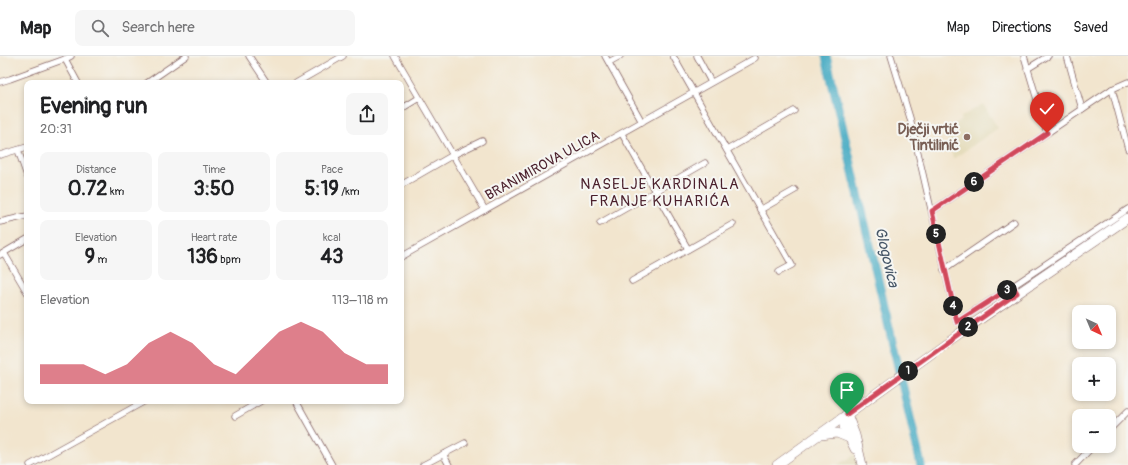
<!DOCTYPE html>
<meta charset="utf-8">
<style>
:root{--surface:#fff;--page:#f6f6f6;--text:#202124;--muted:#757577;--line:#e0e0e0;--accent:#d1495b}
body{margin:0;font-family:Pangolin,sans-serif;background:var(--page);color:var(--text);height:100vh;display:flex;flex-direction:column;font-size:15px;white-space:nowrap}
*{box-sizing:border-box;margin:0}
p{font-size:13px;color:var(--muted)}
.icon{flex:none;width:22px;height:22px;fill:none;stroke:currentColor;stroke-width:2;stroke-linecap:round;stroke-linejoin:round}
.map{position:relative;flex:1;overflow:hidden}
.side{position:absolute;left:24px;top:24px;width:380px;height:324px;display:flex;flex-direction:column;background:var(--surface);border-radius:8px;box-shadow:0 2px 6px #0003}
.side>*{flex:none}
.needle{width:26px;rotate:136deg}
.fabs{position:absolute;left:1072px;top:249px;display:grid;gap:8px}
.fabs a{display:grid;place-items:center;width:44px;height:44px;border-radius:8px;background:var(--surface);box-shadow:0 2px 6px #0003;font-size:20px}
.pin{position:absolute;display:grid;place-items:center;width:34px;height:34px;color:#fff;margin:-41px -17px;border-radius:50% 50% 50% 0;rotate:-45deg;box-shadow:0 0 4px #0007}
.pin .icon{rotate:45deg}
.km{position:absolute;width:20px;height:20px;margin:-10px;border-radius:50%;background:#222;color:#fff;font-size:11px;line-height:20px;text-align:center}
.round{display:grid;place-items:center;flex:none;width:42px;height:42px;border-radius:8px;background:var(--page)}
.overview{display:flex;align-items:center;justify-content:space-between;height:68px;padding:0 16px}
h1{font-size:22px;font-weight:700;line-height:30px}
.stats{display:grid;grid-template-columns:repeat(3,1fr);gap:6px;height:68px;padding:4px 16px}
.stats div{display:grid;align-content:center;border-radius:8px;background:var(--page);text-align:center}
.stats b{font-size:20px;font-weight:700}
.stats small{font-size:11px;font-weight:400}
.stats p{font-size:11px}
.chart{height:112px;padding:8px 16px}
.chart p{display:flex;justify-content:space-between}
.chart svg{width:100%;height:72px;margin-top:4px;fill:var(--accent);opacity:.7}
header{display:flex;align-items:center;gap:24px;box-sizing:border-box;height:56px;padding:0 20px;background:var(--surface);border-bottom:1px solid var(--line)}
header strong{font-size:19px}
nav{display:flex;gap:22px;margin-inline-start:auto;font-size:14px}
.search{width:280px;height:36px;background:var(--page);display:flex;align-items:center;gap:10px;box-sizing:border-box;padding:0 14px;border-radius:8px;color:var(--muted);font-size:15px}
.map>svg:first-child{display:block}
</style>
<header>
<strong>Map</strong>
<div class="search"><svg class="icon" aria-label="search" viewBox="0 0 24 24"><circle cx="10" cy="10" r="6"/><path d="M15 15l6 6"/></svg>Search here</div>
<nav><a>Map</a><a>Directions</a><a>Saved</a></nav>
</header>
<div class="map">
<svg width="1128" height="409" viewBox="0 0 1128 409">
<rect width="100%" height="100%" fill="#f6f6f2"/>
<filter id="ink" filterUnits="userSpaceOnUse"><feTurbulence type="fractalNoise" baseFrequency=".025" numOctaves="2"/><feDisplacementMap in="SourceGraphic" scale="8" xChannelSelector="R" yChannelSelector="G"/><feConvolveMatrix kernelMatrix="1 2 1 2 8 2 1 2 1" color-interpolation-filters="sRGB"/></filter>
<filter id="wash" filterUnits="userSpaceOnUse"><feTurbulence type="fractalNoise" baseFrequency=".012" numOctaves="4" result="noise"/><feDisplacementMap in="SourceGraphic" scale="16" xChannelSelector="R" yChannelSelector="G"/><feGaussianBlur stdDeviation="0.9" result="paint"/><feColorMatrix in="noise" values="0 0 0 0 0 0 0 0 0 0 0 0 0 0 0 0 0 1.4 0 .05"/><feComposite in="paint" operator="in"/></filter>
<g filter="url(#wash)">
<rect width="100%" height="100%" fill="#f2e5ce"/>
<!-- built -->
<g fill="#e4dbba">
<polygon points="983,48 998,72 953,103 946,73 960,65 961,61"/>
<polygon points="855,399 859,409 837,409"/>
</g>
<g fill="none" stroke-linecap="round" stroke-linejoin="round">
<!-- river -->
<polyline stroke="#41a8c1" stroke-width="9" points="826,0 921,409"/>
</g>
</g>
<g filter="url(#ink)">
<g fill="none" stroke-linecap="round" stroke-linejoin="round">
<!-- minor casing -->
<g stroke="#856464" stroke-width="7">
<g id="minor">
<polyline points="249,0 267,27"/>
<polyline points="395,0 485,154"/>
<polyline points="605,0 642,66"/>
<polyline points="673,0 792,209 779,216"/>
<polyline points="697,0 711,26"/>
<polyline points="891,0 910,62 957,266 1013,230 1128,153"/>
<polyline points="1024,0 1047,77"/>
<polyline points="1067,0 1082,53"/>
<polyline points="65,3 78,27"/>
<polyline points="609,6 620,0"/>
<polyline points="1027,13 1048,0"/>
<polyline points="0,26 10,23 65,3 71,0"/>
<polyline points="147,27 186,0"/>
<polyline points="296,27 343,0"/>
<polyline points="1112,33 1128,93"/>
<polyline points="401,53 419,42"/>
<polyline points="622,78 688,193"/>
<polyline points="18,94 27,120"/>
<polyline points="727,94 794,55"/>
<polyline points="0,99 27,91"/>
<polyline points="401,129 453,99 482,85"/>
<polyline points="760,154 795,134"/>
<polyline points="932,155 1112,33 1128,26"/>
<polyline points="0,166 27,160"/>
<polyline points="600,167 705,107"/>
<polyline points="4,197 27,236"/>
<polyline points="0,199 27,183"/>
<polyline points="401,201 755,2"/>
<polyline points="944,214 1014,166"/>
<polyline points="632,225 733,168"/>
<polyline points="296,345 332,409"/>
<polyline points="235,360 261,345"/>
<polyline points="1109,374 1128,355"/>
<polyline points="443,398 449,409"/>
<polyline points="30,409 145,345"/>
<polyline points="423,409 465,387"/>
<polyline points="1075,409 1093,390"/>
</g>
</g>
<!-- primary casing -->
<g stroke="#856464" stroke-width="10">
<g id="primary">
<polyline points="847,358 855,379 862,409"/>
<polyline points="844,361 844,371 855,393"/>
<polyline points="821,379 837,377 849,382"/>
<polyline points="777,409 960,277 1128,162"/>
</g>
</g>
<!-- minor -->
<use href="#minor" stroke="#fff" stroke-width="5.5"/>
<!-- primary -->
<use href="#primary" stroke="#fff" stroke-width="9"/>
</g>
</g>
<g fill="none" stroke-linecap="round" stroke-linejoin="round" filter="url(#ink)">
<!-- route casing -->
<g stroke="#fff" stroke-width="8">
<polyline id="route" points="847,358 960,277 1017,237 1013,230 957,266 932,155 1047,77"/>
</g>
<!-- route -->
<use href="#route" stroke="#d1495b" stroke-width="5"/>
</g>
<!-- markers -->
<circle fill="#8d6e63" stroke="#f6f6f2" stroke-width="1.5" cx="967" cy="81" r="4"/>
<g text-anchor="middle" stroke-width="4" stroke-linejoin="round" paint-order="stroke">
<!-- education labels -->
<g font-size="14" font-weight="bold" fill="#785e54" stroke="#f6f6f2" text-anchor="end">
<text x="959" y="78">Dječji vrtić<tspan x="959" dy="16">Tintilinić</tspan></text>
</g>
<!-- street labels -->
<g font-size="14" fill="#4a1f2b" stroke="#f6f6f2">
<text transform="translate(542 109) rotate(-29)" y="5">BRANIMIROVA ULICA</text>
</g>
<!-- neighbourhood labels -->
<g font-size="15" letter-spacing="1" fill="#4a1f2b" stroke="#f6f6f2">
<text x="660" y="133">NASELJE KARDINALA<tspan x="660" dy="17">FRANJE KUHARIĆA</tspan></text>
</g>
<!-- water labels -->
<g font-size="15" font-style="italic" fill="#465667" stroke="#f6f6f2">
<text transform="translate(887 201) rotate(77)" y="5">Glogovica</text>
</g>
</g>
</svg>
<div class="fabs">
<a><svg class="needle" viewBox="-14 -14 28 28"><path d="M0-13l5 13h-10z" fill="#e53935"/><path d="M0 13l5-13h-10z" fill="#757577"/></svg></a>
<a>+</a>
<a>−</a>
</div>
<div class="pin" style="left:847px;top:358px;background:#1e9e55"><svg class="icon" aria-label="arrive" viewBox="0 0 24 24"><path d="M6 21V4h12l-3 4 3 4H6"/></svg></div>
<div class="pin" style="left:1047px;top:77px;background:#d93025"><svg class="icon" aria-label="check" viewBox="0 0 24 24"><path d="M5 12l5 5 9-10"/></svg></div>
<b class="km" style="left:908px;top:315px">1</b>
<b class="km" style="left:968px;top:271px">2</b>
<b class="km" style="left:1007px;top:234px">3</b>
<b class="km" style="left:953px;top:250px">4</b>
<b class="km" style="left:936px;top:178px">5</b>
<b class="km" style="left:974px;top:126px">6</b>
<section class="side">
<div class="overview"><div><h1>Evening run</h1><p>20:31</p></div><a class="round"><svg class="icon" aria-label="share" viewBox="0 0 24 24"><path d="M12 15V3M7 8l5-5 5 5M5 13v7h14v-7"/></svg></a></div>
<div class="stats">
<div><p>Distance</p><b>0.72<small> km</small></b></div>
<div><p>Time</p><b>3:50</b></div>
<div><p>Pace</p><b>5:19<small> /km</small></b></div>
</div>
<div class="stats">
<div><p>Elevation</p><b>9<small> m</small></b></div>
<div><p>Heart rate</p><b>136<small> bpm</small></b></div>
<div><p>kcal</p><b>43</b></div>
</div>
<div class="chart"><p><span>Elevation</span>113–118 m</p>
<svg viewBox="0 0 160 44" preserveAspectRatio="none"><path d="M0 44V32L10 32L20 32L30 38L40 32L50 19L60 12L70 19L80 32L90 38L100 25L110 12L120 6L130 12L140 25L150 32L160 32V44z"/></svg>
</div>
</section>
</div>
